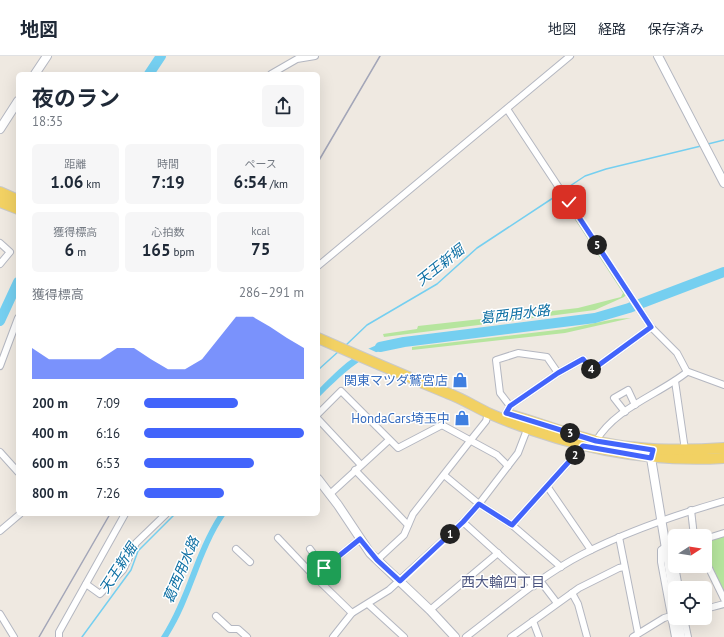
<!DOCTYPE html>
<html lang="ja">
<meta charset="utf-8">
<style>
:root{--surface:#fff;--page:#f6f6f7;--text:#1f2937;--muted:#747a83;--line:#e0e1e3;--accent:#4264fb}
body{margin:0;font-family:"PT Sans","Noto Sans JP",sans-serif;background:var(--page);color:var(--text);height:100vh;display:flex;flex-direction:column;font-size:15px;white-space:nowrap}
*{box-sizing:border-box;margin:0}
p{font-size:13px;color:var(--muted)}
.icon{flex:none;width:22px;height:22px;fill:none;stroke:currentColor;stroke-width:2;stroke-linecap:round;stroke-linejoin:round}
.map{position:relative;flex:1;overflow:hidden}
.panel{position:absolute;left:16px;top:16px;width:304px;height:444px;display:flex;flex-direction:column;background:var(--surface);border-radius:6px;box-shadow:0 4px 16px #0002}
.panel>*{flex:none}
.needle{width:26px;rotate:78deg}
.controls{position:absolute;left:668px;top:473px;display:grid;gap:8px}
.controls a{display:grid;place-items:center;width:44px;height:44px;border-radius:6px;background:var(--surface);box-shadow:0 4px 16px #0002;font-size:20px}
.pin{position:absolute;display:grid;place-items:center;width:34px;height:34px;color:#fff;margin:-17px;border-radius:8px;box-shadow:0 2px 6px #0006}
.km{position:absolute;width:20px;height:20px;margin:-10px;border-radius:50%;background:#222;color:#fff;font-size:11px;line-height:20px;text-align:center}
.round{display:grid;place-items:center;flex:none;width:42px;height:42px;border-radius:6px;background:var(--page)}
.summary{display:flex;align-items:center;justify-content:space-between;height:68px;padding:0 16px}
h1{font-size:22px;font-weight:700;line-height:30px}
.stats{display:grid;grid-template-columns:repeat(3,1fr);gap:6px;height:68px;padding:4px 16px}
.stats div{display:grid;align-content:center;border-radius:6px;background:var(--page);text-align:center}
.stats b{font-size:17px;font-weight:700}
.stats small{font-size:11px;font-weight:400}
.stats p{font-size:11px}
.chart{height:112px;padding:8px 16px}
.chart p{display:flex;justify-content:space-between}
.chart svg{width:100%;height:72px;margin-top:4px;fill:var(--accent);opacity:.7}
ul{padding:0 16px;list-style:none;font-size:13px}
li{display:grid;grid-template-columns:64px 48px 1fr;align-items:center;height:30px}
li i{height:10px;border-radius:5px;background:var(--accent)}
header{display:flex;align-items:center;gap:24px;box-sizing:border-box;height:56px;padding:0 20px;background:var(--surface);border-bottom:1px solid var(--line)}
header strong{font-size:19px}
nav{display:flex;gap:22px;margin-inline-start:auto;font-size:14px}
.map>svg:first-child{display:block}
</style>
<header>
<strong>地図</strong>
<nav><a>地図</a><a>経路</a><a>保存済み</a></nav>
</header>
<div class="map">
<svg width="724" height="581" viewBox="0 0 724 581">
<rect width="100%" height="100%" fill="#efe9e1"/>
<!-- green -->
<g fill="#b6e59e">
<polygon points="576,161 626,239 624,241 595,254 384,281 383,278 417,273 418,270 578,252 621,241 623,237 574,162"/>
<polygon points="631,262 565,277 412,294 412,291 565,273 615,263"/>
<polygon points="724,480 724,536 705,495 705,485"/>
</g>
<!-- water -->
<g fill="#75cff0">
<path d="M392,284V291C360,299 341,320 318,342V334C342,310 358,293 392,284Z"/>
<path d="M219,458H226C200,496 193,542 168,581H161C186,543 194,496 219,458Z"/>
</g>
<!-- pier -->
<polygon fill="#efe9e1" points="365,291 378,297 360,306 349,301"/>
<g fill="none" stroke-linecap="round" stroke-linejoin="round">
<!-- stream -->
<g stroke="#75cff0" stroke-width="1.5">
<polyline points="708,88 724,84"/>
<polyline points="564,134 585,120 606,113 701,90"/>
<polyline points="345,290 367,269 437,228 477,192 559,138"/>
<polyline points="318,314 339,295"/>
<polyline points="82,581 131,514 138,495 175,458"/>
</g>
<!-- river -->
<g stroke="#75cff0" stroke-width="10">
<polyline points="149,18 161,0"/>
<polyline points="0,265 18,226"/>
<polyline points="380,291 404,286 595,262 629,252 724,216"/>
</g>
<!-- minor casing -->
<g stroke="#b4b7c1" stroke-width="8">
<g id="minor">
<polyline points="271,18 297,3 315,0"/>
<path d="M507,53L651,271L677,297L687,316C658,339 615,352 596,385"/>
<polyline points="0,187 10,196 0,208"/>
<polyline points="318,210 570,0"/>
<polyline points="0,310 18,262"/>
<polyline points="686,315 724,329"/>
<polyline points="675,325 685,394"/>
<polyline points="510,350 500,337 496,304 518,297 547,301 558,317"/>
<polyline points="625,356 614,342 628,334 635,349"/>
<polyline points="506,357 510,350 558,317 583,303 592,314 651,271"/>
<polyline points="318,358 341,335 398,392 442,369 497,399 508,410 479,448 463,466 389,534 352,557 333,581"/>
<polyline points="318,363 361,409"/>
<polyline points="0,396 18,416"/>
<polyline points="508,410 518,397 528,371"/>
<polyline points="355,414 408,469"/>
<polyline points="444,419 479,448 512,469 561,511"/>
<polyline points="547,430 591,494"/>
<polyline points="330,438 389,384"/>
<polyline points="691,454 694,480"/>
<polyline points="463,466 534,530"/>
<polyline points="512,469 583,390"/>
<polyline points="0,475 20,458"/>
<polyline points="619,481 638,577"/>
<polyline points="278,482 314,520"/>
<polyline points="705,483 724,477"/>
<polyline points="236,493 250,506"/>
<polyline points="310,493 324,512"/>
<polyline points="377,504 404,479 413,458 470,385 486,365 488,357"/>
<polyline points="705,504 724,543"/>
<polyline points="675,509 673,500 665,491 661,494 661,506 675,581"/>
<polyline points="675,510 679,532"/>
<polyline points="541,526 557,547"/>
<polyline points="86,528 100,538 123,514 136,487 166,458"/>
<polyline points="572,537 578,548 587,581"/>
<polyline points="368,548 404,581"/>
<polyline points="705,553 724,548"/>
<polyline points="430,554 498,497"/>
<polyline points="352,557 314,520 360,483"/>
<polyline points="0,558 14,581"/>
<polyline points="216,560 230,573 238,573 247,581"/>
<polyline points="684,562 688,581"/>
<polyline points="533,565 539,581"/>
<polyline points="59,580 59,576 125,458"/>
<path d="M466,581C503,553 542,519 583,498C628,475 675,459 724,445"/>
<polyline points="511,581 579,532 619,512 624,511"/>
<polyline points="633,581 664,562 671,560"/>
</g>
</g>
<!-- tertiary casing -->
<g stroke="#b4b7c1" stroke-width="10">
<g id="tertiary">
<polyline points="658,0 724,127"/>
<polyline points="35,18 47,0"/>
<polyline points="0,73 18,45"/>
<polyline points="652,395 651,402 675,547"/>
<polyline points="318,423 338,449 370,497 430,554 455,581"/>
<polyline points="678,562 681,581"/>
</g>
</g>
<!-- primary casing -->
<g stroke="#c9c9c9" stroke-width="12">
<g id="primary">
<polyline points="0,136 18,144"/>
<polyline points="0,146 18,153"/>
<path d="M318,282C361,301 403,319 447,337C461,342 474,350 488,357C562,389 643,407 724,402"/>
<path d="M511,359C539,367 567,378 596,385C638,395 681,395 724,392"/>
</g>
</g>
<!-- minor -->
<use href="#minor" stroke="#fff" stroke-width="6"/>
<!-- tertiary -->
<use href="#tertiary" stroke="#fff" stroke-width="8"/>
<!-- primary -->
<use href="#primary" stroke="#f2d163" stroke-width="10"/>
<!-- rail -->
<g stroke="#a3a6b8" stroke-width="1.5">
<polyline points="318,106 380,0"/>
<polyline points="39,581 110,458"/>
</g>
</g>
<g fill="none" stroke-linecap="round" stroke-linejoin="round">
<!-- route casing -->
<g stroke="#fff" stroke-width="8">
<polyline id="route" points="324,512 360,483 377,504 400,525 463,466 479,448 512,469 583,390 651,402 653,394 596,385 506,357 510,350 558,317 583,303 592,314 651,271 569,146"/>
</g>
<!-- route -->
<use href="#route" stroke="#4264fb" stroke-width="5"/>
</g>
<!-- icons -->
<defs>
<g id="shop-bare" transform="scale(1.2)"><path d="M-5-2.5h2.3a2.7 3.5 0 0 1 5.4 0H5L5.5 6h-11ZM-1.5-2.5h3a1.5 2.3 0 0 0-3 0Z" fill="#3f7fe0" stroke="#fff" stroke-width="2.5" paint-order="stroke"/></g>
</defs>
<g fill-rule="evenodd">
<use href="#shop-bare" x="460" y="324"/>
<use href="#shop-bare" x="462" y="362"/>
</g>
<g text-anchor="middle" stroke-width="3" stroke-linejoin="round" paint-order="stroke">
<!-- shop labels -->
<g font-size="13" fill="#366cbe" stroke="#fff" text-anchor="end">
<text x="448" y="329">関東マツダ鷲宮店</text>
<text x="450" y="367">HondaCars埼玉中</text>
</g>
<!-- water labels -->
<g font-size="14" font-style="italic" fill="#0d6fa3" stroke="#fff">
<text transform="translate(440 209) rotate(-38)" y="5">天王新堀</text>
<text transform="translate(515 258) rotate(-7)" y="5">葛西用水路</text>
<text transform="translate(118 512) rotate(-57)" y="5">天王新堀</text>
<text transform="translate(181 514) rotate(-67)" y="5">葛西用水路</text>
</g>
<!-- neighbourhood labels -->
<g font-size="14" fill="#4d5680" stroke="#fff">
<text x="503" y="531">西大輪四丁目</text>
</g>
</g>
</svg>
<div class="controls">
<a><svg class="needle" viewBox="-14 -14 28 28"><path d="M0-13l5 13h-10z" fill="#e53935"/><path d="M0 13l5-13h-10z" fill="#747a83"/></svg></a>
<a><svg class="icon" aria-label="locate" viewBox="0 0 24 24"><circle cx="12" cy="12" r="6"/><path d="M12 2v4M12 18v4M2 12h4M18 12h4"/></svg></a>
</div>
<div class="pin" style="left:324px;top:512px;background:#1e9e55"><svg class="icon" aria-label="arrive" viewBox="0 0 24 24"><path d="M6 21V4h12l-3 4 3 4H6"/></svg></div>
<div class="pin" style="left:569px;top:146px;background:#d93025"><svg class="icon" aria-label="check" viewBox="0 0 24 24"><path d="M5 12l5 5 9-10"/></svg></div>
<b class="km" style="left:450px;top:478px">1</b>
<b class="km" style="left:575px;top:399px">2</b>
<b class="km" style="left:570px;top:377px">3</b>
<b class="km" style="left:591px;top:313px">4</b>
<b class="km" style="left:597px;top:189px">5</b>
<section class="panel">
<div class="summary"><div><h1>夜のラン</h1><p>18:35</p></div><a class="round"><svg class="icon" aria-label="share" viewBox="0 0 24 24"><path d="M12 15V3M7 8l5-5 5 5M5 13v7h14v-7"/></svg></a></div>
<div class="stats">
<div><p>距離</p><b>1.06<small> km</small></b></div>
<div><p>時間</p><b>7:19</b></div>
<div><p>ペース</p><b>6:54<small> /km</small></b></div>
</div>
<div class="stats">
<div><p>獲得標高</p><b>6<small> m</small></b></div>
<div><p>心拍数</p><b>165<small> bpm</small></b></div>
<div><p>kcal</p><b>75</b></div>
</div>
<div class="chart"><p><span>獲得標高</span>286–291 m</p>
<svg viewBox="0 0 160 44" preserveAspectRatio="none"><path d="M0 44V25L10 32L20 32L30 32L40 32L50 25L60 25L70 32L80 38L90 38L100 32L110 19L120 6L130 6L140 12L150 19L160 25V44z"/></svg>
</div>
<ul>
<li><b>200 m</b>7:09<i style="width:59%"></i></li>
<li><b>400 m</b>6:16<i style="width:100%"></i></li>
<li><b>600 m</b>6:53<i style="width:69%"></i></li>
<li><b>800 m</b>7:26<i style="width:50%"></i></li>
</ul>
</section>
</div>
